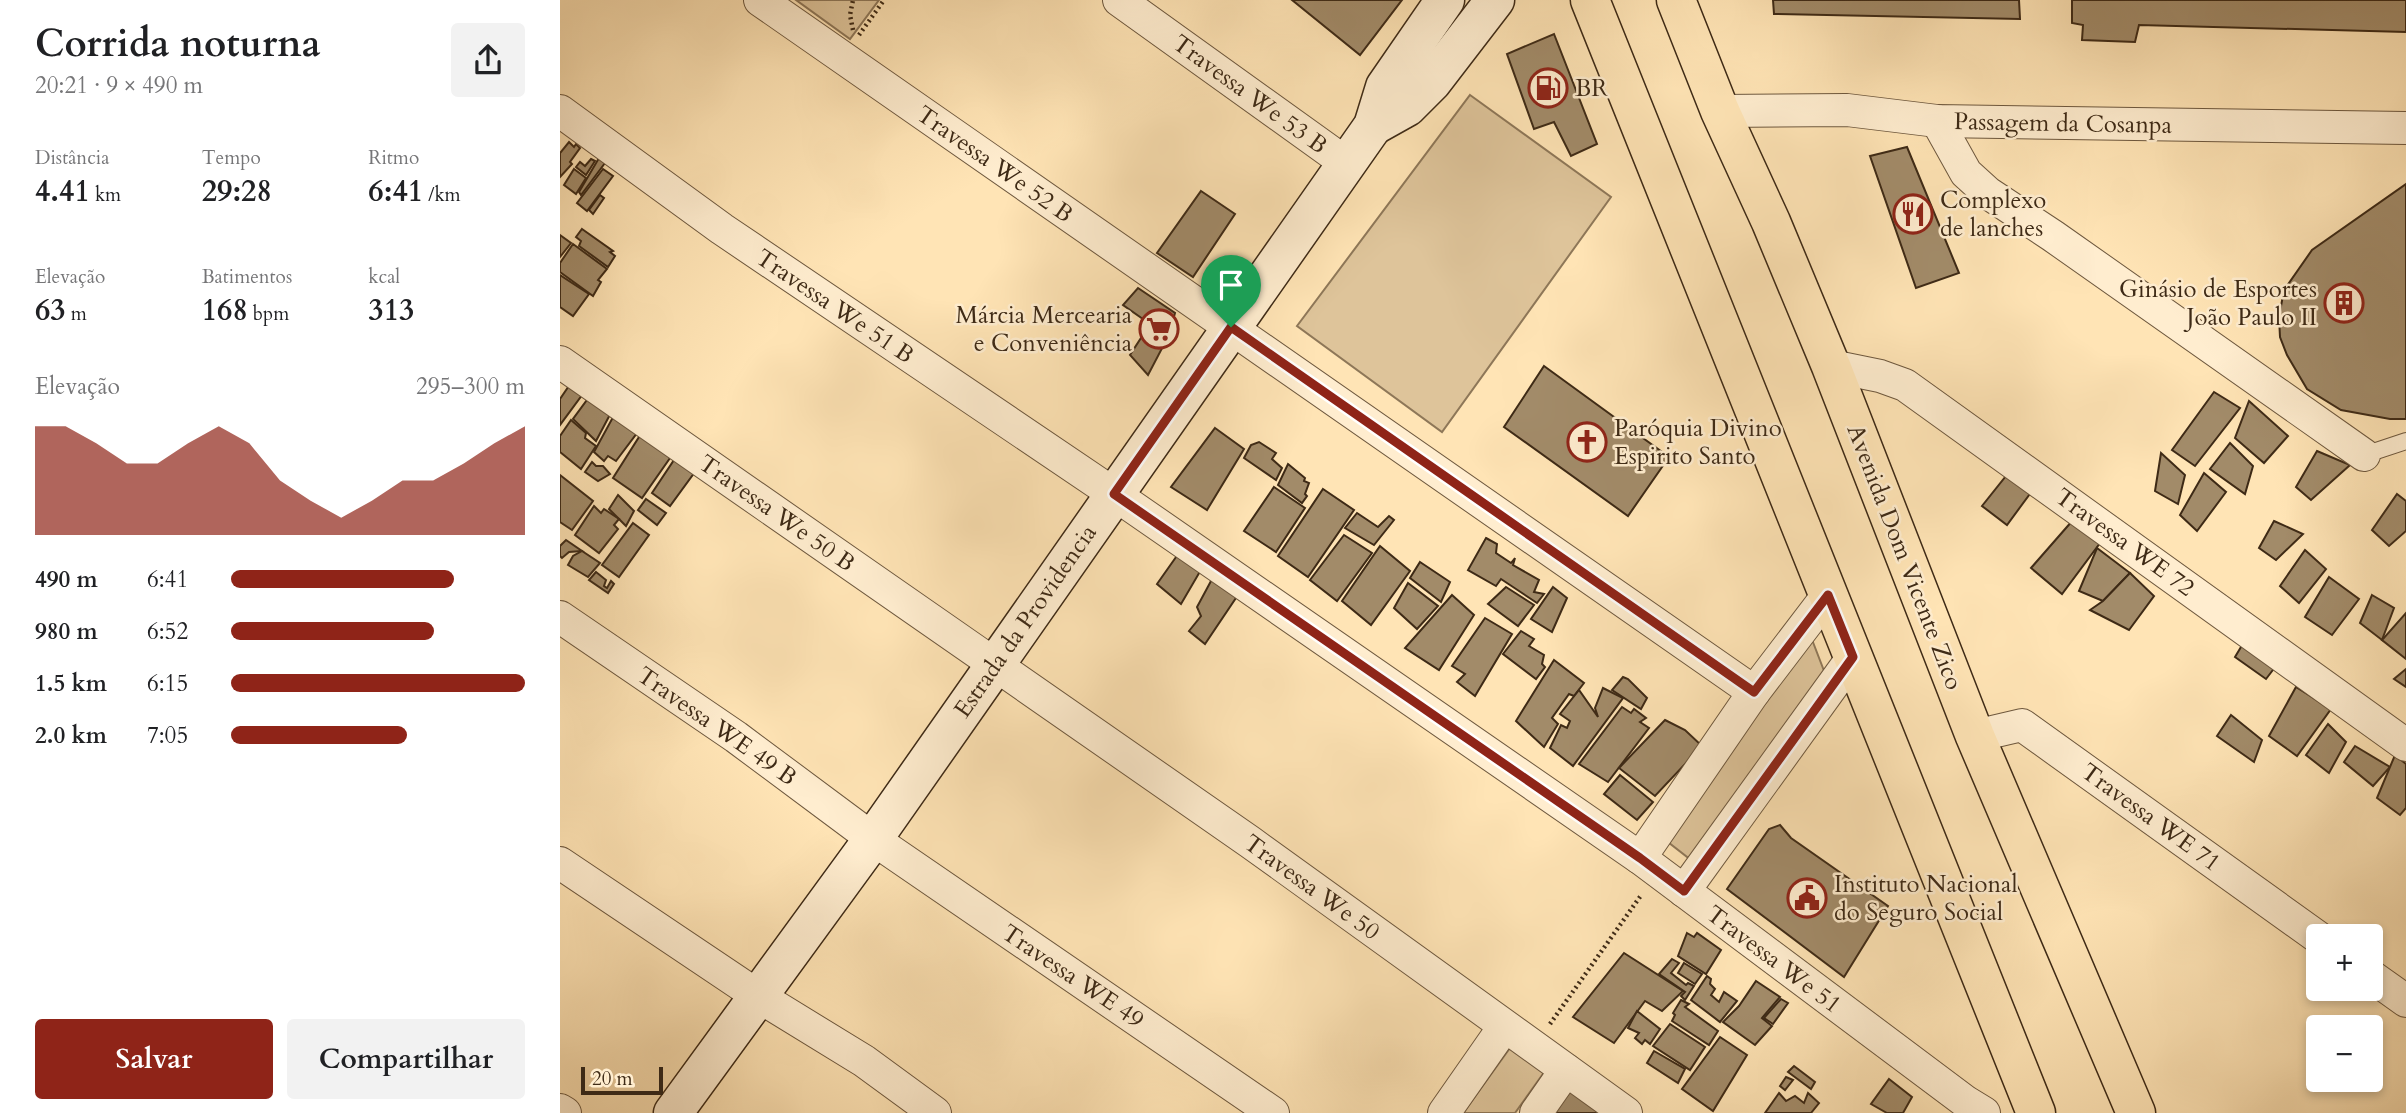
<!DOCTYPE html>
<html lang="pt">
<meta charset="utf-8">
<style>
:root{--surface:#fff;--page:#f2f2f2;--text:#202124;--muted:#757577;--accent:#8f2418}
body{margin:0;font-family:Cardo,serif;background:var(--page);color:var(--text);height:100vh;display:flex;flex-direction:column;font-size:26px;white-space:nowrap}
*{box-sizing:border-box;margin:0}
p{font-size:23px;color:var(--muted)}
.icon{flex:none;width:38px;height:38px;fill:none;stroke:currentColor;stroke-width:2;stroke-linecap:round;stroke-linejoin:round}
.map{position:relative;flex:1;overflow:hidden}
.panel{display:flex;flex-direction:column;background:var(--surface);width:560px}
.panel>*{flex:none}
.fabs{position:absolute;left:1746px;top:924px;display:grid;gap:14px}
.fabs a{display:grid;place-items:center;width:77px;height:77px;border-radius:7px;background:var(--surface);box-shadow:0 4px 10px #0003;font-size:35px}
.scale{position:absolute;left:21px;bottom:18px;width:82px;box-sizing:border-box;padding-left:7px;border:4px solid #3e2a16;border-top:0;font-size:19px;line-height:24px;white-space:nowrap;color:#3e2a16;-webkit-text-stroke:5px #ffedcf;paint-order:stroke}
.pin{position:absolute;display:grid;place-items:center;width:60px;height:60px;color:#fff;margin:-72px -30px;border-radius:50% 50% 50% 0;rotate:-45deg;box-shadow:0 0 7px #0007}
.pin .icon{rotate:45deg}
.round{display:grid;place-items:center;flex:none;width:74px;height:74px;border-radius:7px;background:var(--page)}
.overview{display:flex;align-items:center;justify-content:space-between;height:119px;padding:0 35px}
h1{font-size:38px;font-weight:800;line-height:52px}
.stats{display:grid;grid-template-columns:repeat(3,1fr);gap:10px;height:119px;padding:7px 35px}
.stats div{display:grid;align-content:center}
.stats b{font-size:30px;font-weight:800}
.stats small{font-size:19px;font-weight:400}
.stats p{font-size:19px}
.chart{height:196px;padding:14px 35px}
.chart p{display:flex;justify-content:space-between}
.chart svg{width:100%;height:126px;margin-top:7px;fill:var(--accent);opacity:.7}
.cta{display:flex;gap:14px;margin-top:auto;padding:14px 35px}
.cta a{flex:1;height:80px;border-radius:7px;background:var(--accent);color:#fff;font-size:28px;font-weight:800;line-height:80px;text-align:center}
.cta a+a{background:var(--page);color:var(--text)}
ul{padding:0 35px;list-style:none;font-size:23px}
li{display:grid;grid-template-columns:112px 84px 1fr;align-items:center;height:52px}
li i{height:18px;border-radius:9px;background:var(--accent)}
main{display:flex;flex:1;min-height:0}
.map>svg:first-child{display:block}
</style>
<main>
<section class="panel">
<div class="overview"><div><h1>Corrida noturna</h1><p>20:21 · 9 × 490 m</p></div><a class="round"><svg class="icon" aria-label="share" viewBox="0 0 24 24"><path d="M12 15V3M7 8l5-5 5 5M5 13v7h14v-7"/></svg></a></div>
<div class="stats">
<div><p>Distância</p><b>4.41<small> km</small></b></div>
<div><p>Tempo</p><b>29:28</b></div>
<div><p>Ritmo</p><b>6:41<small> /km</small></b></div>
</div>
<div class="stats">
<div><p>Elevação</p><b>63<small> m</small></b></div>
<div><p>Batimentos</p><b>168<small> bpm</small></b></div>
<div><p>kcal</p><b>313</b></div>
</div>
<div class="chart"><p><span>Elevação</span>295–300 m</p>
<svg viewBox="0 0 160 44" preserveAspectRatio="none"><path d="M0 44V6L10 6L20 12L30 19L40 19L50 12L60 6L70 12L80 25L90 32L100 38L110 32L120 25L130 25L140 19L150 12L160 6V44z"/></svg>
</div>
<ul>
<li><b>490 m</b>6:41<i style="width:76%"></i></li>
<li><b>980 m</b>6:52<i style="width:69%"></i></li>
<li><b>1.5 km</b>6:15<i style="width:100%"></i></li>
<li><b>2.0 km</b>7:05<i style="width:60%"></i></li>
</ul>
<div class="cta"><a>Salvar</a><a>Compartilhar</a></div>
</section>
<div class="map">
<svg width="1846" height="1113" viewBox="0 0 1846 1113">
<rect width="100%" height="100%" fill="#ffe4b5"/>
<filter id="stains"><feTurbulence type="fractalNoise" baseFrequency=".00286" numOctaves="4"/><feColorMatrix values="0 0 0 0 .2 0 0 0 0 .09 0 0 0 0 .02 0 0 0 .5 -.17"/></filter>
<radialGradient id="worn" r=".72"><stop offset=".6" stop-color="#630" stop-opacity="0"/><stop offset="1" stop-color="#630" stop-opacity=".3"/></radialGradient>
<!-- green -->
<g fill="#dec49a" stroke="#8e7758" stroke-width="2">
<polygon points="236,0 319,0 290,39"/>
<polygon points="910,95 1051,197 882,432 737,326"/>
<polygon points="1251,637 1266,676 1131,860 1099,835"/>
<polygon points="950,1048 985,1071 955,1113 903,1113"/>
</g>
<!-- building -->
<g fill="#a28b69" stroke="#3e2a16" stroke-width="2">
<polygon points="732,0 842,0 800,55"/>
<polygon points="1213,0 1459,0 1460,19 1214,14"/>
<polygon points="1512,0 1846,0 1846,32 1579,25 1575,42 1522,40 1523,25 1512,23"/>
<polygon points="994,34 1037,144 1011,156 994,122 974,129 947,54"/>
<polygon points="9,142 14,147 16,144 20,148 10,162 12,164 0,177 0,153"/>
<polygon points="1347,147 1399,273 1356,288 1310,156"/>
<polygon points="39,158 45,163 21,195 19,192"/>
<polygon points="31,159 35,161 26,175 16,167 20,162 25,166"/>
<polygon points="14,169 26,178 16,194 4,185"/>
<polygon points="43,169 53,176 27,211 17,203"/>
<polygon points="1846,184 1846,419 1830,419 1781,410 1747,389 1727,355 1720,337 1719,317 1724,290 1752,250"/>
<polygon points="641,191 675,214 633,277 597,253"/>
<polygon points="40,195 44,198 33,214 29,210"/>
<polygon points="22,229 53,251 50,252 55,256 48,267 19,246 21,241 16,237"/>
<polygon points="0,235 11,243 0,257"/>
<polygon points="13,244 47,269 38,280 41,282 33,296 0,272 0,263"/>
<polygon points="0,275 29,294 13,316 0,307"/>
<polygon points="578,288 615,313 609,335 588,375 570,355 590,324 563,305"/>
<polygon points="984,366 1109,457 1068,516 944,427"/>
<polygon points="15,377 28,387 0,425 0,399"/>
<polygon points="35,389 54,407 36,441 13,419"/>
<polygon points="1654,392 1680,408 1635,466 1612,450"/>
<polygon points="1689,401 1728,436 1704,463 1675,438"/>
<polygon points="58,408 80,429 56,461 48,456 44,461 34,452"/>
<polygon points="11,420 26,433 25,438 36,446 21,469 0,452 0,436"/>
<polygon points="86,426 117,448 82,498 53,478"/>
<polygon points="655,428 684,449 647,510 611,487"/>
<polygon points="699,442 716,453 712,459 722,468 716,480 684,458 691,445"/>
<polygon points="1670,443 1693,466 1685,494 1650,469"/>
<polygon points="120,451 140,465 110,506 92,493"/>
<polygon points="1757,451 1790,465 1751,500 1736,487"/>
<polygon points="1601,453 1625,475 1618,504 1595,491"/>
<polygon points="32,462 36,466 43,466 50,474 38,481 25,472"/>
<polygon points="728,464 745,478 744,481 749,483 745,494 747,496 742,503 718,485"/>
<polygon points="1644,473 1666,492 1637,531 1620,515"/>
<polygon points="0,475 33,501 12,530 0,522"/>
<polygon points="1446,476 1475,487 1447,525 1422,506"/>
<polygon points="714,487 745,508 716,552 684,531"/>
<polygon points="763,489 794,510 748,577 718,556"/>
<polygon points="1837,494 1846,501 1846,531 1829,546 1812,530"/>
<polygon points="58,495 74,511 66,526 49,509"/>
<polygon points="86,499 106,513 97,525 78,510"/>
<polygon points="34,506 41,513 44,509 59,519 54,525 58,529 39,553 15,535"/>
<polygon points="797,513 818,527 829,516 834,520 814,545 785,528"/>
<polygon points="1513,520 1549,531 1502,594 1471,568"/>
<polygon points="1714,521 1743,534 1716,560 1699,548"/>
<polygon points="73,523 89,535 59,577 42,565"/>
<polygon points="784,535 812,553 777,601 750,580"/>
<polygon points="926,538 937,544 936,553 951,563 955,558 953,565 979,580 974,592 984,594 977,603 941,579 936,586 908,570"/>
<polygon points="6,540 22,551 9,552 2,558 0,556 0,546"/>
<polygon points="820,546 850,571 811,625 782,601"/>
<polygon points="1537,548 1570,573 1543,601 1519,591"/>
<polygon points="621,550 645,563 621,604 597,584"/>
<polygon points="1745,550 1766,569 1739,603 1720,586"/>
<polygon points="22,551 40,563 28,577 8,565 13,556"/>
<polygon points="860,562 890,582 881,602 850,578"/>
<polygon points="658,568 684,586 645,644 629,631 641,616 637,607"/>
<polygon points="36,572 46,580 44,586 47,588 51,581 54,584 48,593 29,580"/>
<polygon points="1570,573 1594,596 1569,630 1530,610 1543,601"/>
<polygon points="1769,577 1799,599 1772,635 1745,617"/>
<polygon points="848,583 878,606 857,629 834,608"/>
<polygon points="946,587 974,605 958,626 928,604"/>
<polygon points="993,587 1007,598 992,632 971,619"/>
<polygon points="892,595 914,615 879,670 845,648"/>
<polygon points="1812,595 1834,608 1822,640 1800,623"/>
<polygon points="1846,613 1846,659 1822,640"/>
<polygon points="925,618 952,634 915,696 897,682 905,674 892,666"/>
<polygon points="961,631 974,639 969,646 984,655 982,664 985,667 976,679 943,654"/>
<polygon points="1687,637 1719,662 1706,679 1675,657"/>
<polygon points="994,660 1024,683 1014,696 1009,694 992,718 998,724 984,747 956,721"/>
<polygon points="1846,669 1846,687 1834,679"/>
<polygon points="1063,677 1068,679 1087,698 1081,709 1052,690"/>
<polygon points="1736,687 1771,709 1737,756 1709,736"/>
<polygon points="1043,688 1063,698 1013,766 990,748 1001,725 1007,728 1010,721 1000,714 1019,690 1038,717 1035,708"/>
<polygon points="1062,707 1071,713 1074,709 1086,718 1080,722 1089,728 1048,782 1019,764"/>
<polygon points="1671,715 1702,740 1694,762 1657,736"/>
<polygon points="1105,720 1125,730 1142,746 1095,796 1059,768"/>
<polygon points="1768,724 1786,742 1769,773 1746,755"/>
<polygon points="1795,746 1830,767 1813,786 1784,762"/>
<polygon points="1835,755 1846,764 1846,808 1840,815 1817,798"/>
<polygon points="1060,775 1093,802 1077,820 1044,794"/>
<polygon points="1220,825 1231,838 1328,906 1284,977 1167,889 1209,829"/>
<polygon points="1127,933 1134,937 1137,933 1161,950 1146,974 1118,956"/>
<polygon points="1064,953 1123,991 1102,1011 1085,1001 1054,1043 1013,1017"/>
<polygon points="1112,959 1119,963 1111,973 1126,985 1128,983 1134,986 1125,1000 1121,996 1125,992 1099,974"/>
<polygon points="1124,963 1142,974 1135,984 1118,973"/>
<polygon points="1147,976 1151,979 1150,984 1155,989 1151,995 1159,1002 1164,992 1177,1001 1160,1022 1131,1000"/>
<polygon points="1196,981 1220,997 1202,1018 1212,1026 1195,1045 1163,1022 1179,1006"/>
<polygon points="1221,999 1228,1003 1213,1024 1204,1018"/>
<polygon points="1121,1000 1129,1004 1125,1007 1158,1031 1149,1045 1112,1021 1115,1015 1113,1013"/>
<polygon points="1077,1011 1100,1029 1090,1044 1085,1040 1082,1044 1075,1038 1079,1033 1068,1028"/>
<polygon points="1110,1024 1145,1047 1130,1070 1093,1046"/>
<polygon points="1160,1037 1187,1055 1153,1111 1122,1089"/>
<polygon points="1094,1051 1125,1069 1118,1083 1087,1063"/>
<polygon points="1234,1066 1255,1082 1251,1089 1228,1072"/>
<polygon points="1226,1077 1233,1080 1225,1090 1220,1086"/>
<polygon points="1329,1079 1352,1097 1343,1113 1327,1113 1311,1104"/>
<polygon points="1006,1088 1038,1110 1036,1113 986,1113"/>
<polygon points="1219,1093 1226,1101 1235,1096 1244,1103 1248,1093 1259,1103 1251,1113 1205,1113"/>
</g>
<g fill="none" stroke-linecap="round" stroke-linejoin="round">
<!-- lane casing -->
<g stroke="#6e583e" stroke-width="18">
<polyline id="lane" points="1804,455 1846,441"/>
</g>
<!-- street casing -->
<g stroke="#6e583e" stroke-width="34">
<g id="street">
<polyline points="200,0 1194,692"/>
<polyline points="559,0 786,163"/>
<polyline points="0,111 162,229 554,494 1080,858 1406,1102 1424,1113"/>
<polyline points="1160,111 1287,110 1377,121 1846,128"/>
<polyline points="1377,121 1406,173 1428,193 1493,236 1804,455"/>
<polyline points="0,362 690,842 1066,1113"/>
<polyline points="1271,366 1320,376 1345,385 1846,745"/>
<polyline points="0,617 176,737 313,839 713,1113"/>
<polyline points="1415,736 1462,725 1759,938"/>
<polyline points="1080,858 1194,692 1268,595"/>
<polyline points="0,863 198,996 304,1061 375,1113"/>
<polyline points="1124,891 1293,657"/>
<polyline points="1811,976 1846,1001"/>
<polyline points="0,1110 5,1113"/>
<polyline points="884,1113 944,1027"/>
<polyline points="976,1113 1006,1070"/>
</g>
</g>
<!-- secondary casing -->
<g stroke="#3e2a16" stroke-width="41">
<g id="secondary">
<polyline points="813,126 847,107 872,82 935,0"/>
<polyline points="113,1113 313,839 813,126 825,87 885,0"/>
</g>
</g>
<!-- primary casing -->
<g stroke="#3e2a16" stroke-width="41">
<g id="primary">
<polyline points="1030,0 1476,1113"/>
<polyline points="1116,0 1160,111 1211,222 1271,366 1415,736 1576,1113"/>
</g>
</g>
<!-- path -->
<g stroke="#3e2a16" stroke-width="4.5" stroke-dasharray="2 3.5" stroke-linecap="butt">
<polyline points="293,30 290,15 293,0"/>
<polyline points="299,35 324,0"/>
<polyline points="990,1024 1082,894"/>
</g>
<!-- lane -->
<use href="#lane" stroke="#ffedcf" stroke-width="16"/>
<!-- street -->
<use href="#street" stroke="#ffedcf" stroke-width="32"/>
<!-- secondary -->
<use href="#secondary" stroke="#ffedcf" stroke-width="38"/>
<!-- primary -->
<use href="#primary" stroke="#ffe4b5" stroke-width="38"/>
</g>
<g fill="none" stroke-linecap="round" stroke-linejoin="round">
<!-- route casing -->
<g stroke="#fff" stroke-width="14">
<polygon id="route" points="671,327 1194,692 1268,595 1293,657 1124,891 1080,858 554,494"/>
</g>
<!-- route -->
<use href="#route" stroke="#8f2418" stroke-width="9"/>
</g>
<!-- icons -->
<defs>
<g id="fuel-ring" transform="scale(2.0125)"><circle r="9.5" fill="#ffedcf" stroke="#8f2418" stroke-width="1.5"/><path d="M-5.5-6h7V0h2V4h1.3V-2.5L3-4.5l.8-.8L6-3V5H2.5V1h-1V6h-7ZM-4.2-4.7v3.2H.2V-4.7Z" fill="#8f2418"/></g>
<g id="restaurant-ring" transform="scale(2.0125)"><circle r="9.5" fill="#ffedcf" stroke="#8f2418" stroke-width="1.5"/><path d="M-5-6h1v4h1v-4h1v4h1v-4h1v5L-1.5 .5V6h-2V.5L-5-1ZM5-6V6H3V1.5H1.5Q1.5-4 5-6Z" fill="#8f2418"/></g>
<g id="building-ring" transform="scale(2.0125)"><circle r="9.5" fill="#ffedcf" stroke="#8f2418" stroke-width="1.5"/><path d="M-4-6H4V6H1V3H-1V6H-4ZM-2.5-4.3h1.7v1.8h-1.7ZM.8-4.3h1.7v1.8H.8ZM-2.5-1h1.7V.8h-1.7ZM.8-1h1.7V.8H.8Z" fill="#8f2418"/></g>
<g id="supermarket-ring" transform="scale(2.0125)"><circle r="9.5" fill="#ffedcf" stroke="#8f2418" stroke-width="1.5"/><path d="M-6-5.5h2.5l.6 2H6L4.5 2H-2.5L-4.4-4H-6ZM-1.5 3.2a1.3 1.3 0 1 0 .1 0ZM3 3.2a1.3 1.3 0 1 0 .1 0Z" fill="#8f2418"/></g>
<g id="church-ring" transform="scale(2.0125)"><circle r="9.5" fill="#ffedcf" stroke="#8f2418" stroke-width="1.5"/><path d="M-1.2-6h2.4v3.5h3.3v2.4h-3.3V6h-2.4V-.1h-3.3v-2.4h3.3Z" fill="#8f2418"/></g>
<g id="civic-ring" transform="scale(2.0125)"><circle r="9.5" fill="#ffedcf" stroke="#8f2418" stroke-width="1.5"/><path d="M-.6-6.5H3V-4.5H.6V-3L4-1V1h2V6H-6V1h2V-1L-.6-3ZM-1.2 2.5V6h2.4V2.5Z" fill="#8f2418"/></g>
</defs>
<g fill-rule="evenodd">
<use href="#fuel-ring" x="988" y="88"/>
<use href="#restaurant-ring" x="1353" y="214"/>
<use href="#building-ring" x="1784" y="303"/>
<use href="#supermarket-ring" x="599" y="329"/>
<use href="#church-ring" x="1027" y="442"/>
<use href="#civic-ring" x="1247" y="898"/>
</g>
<g text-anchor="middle" stroke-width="5" stroke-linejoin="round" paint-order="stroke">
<!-- poi labels -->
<g font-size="24" fill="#3e2a16" stroke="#ffedcf" text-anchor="start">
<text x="1015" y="96">BR</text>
<text x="1380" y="208">Complexo<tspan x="1380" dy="28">de lanches</tspan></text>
<text x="1757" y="297" text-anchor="end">Ginásio de Esportes<tspan x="1757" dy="28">João Paulo II</tspan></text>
<text x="572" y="323" text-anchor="end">Márcia Mercearia<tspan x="572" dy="28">e Conveniência</tspan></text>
<text x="1054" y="436">Paróquia Divino<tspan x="1054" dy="28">Espirito Santo</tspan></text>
<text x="1274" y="892">Instituto Nacional<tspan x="1274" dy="28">do Seguro Social</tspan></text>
</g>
<!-- street labels -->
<g font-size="24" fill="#3e2a16" stroke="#ffedcf">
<text transform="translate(690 94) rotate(36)" y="8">Travessa We 53 B</text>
<text transform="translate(1503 123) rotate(1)" y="8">Passagem da Cosanpa</text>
<text transform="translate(435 164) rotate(35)" y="8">Travessa We 52 B</text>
<text transform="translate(275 306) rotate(34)" y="8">Travessa We 51 B</text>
<text transform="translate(217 513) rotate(35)" y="8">Travessa We 50 B</text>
<text transform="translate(1565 542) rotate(36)" y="8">Travessa WE 72</text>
<text transform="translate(1345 557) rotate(69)" y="8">Avenida Dom Vicente Zico</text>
<text transform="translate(465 621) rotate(-55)" y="8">Estrada da Providencia</text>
<text transform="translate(157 726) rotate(35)" y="8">Travessa WE 49 B</text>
<text transform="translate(1591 817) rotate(36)" y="8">Travessa WE 71</text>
<text transform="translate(752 887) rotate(36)" y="8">Travessa We 50</text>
<text transform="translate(1214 959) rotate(37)" y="8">Travessa We 51</text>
<text transform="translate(513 976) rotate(34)" y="8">Travessa WE 49</text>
</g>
</g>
<rect width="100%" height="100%" filter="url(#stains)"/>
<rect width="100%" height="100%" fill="url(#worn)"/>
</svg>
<div class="fabs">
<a>+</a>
<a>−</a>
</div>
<div class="scale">20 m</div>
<div class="pin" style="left:671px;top:327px;background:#1e9e55"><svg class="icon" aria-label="arrive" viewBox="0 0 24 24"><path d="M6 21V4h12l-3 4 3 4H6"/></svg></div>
</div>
</main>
